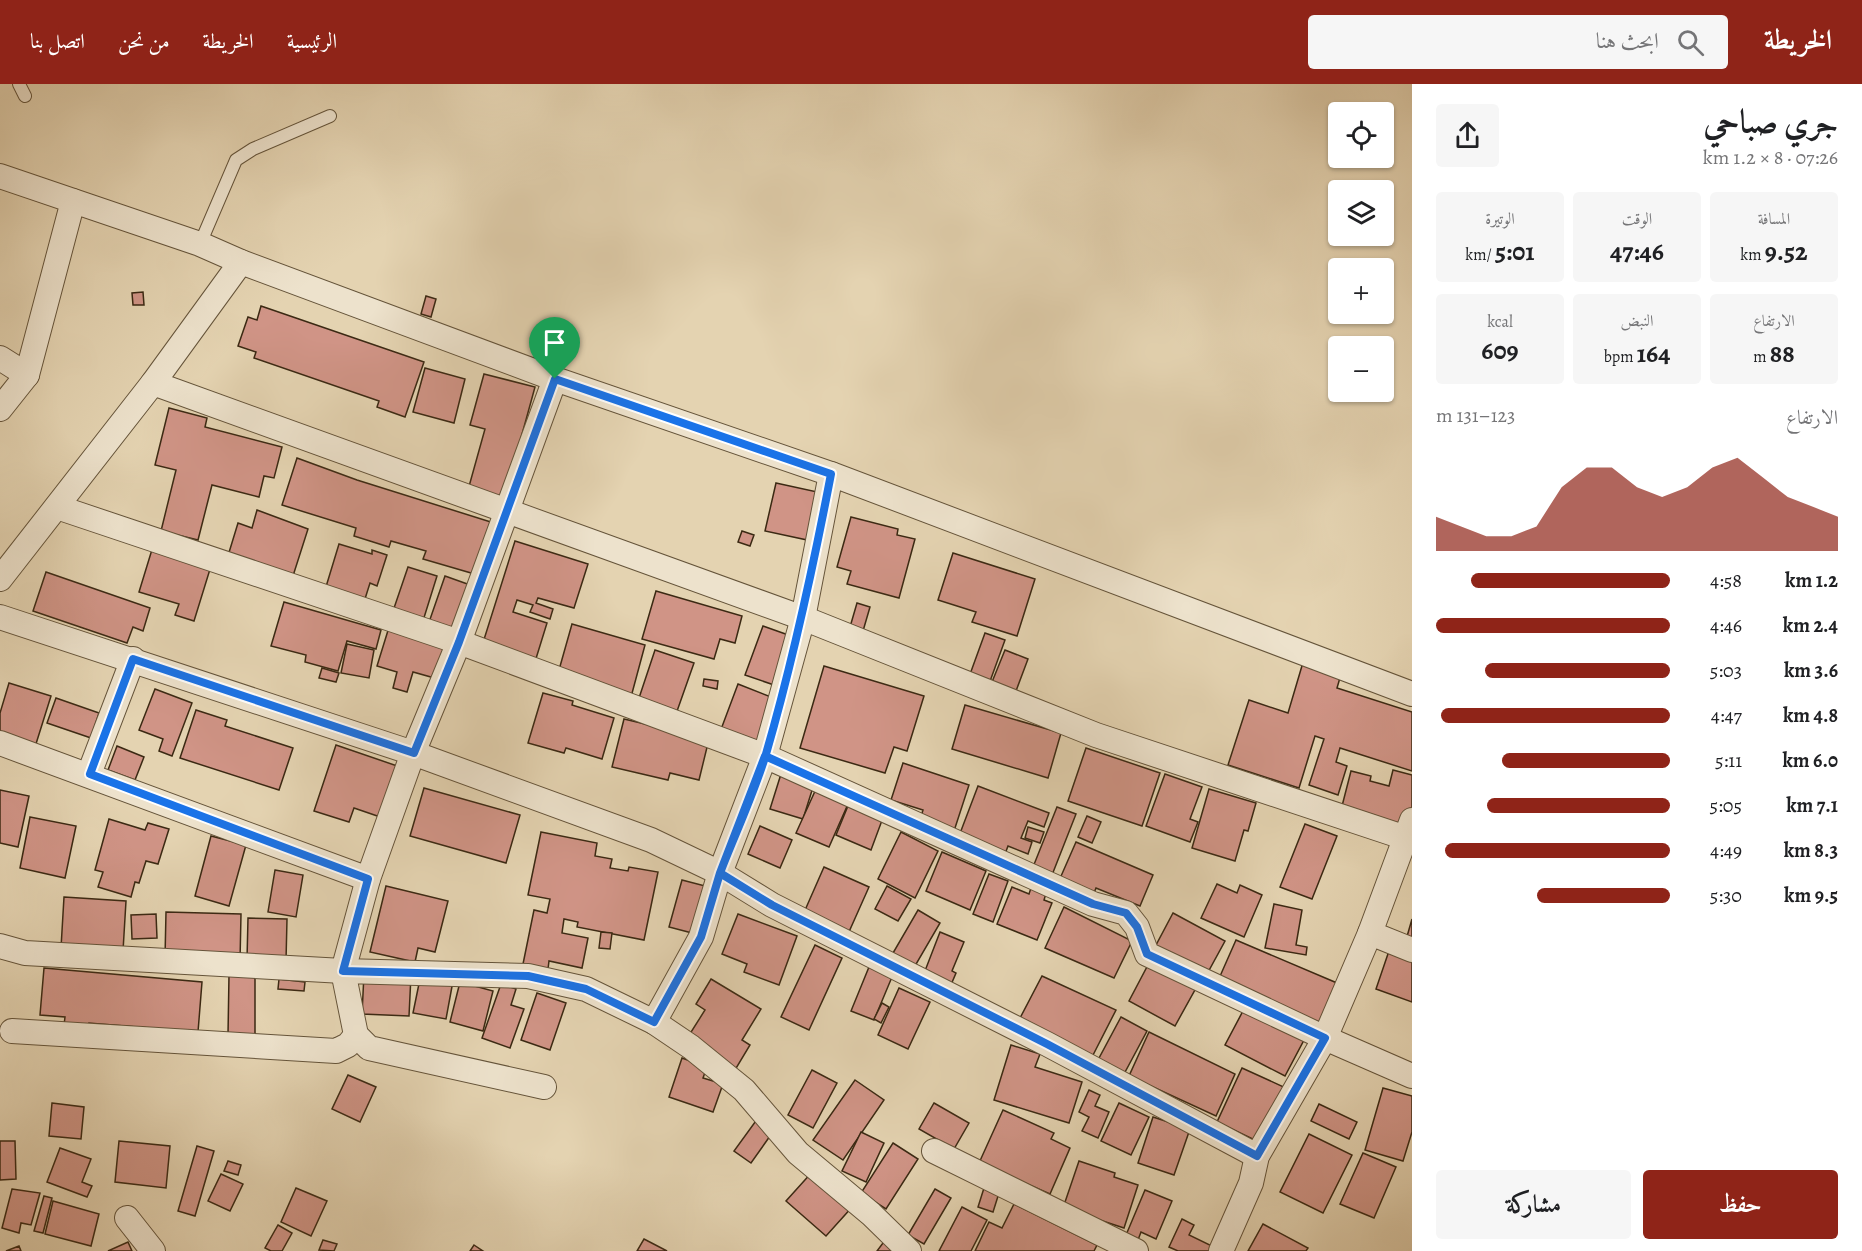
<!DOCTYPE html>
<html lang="ar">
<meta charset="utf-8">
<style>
:root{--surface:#fff;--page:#f6f6f6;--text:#202124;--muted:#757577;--accent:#8f2418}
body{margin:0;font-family:Alegreya,Amiri,serif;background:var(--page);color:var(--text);direction:rtl;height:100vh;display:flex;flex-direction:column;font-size:22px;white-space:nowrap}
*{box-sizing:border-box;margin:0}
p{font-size:20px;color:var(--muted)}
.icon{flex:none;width:33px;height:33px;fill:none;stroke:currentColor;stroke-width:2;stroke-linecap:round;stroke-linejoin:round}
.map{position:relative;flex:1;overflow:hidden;direction:ltr}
.panel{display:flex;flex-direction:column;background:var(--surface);width:450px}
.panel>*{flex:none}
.fabs{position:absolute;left:1328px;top:18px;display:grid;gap:12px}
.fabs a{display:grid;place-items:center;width:66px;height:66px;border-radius:6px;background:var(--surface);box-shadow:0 2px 4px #0004;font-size:30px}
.pin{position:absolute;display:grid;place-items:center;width:51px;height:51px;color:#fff;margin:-62px -26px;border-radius:50% 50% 50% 0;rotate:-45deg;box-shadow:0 0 6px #0007}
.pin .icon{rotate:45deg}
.round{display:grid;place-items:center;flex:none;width:63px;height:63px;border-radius:6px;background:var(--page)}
.headline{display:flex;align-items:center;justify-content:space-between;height:102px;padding:0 24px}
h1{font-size:33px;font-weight:700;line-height:45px}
.figures{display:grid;grid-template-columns:repeat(3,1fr);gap:9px;height:102px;padding:6px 24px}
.figures div{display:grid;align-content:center;border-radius:6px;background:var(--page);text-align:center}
.figures b{font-size:26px;font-weight:700}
.figures small{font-size:16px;font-weight:400}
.figures p{font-size:16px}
.chart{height:168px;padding:12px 24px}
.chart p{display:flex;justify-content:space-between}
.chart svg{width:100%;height:108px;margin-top:6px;fill:var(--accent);opacity:.7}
.button{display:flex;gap:12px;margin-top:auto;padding:12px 24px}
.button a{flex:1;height:69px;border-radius:6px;background:var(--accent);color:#fff;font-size:24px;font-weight:700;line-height:69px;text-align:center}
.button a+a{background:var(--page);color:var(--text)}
ul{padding:0 24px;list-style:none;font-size:20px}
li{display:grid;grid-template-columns:96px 72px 1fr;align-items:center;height:45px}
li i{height:15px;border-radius:8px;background:var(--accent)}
header{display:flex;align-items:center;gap:36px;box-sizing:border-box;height:84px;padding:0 30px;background:var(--accent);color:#fff}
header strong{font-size:28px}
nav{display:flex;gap:33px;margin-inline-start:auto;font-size:21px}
.search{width:420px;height:54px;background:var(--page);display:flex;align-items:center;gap:15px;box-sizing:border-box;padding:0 21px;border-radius:6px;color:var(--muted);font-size:22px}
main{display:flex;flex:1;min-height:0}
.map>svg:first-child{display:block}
</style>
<header>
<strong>الخريطة</strong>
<div class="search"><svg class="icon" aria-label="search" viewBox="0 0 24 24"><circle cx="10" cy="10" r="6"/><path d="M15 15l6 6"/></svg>ابحث هنا</div>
<nav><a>الرئيسية</a><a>الخريطة</a><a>من نحن</a><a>اتصل بنا</a></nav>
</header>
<main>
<section class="panel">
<div class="headline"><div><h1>جري صباحي</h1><p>07:26 · 8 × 1.2 km</p></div><a class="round"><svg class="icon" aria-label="share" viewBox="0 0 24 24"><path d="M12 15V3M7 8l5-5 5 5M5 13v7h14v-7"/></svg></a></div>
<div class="figures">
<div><p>المسافة</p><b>9.52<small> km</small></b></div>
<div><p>الوقت</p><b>47:46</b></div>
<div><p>الوتيرة</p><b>5:01<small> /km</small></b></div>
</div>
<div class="figures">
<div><p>الارتفاع</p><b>88<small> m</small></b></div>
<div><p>النبض</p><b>164<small> bpm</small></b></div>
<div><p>kcal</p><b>609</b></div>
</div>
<div class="chart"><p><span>الارتفاع</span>123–131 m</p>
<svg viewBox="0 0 160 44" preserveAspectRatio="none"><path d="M0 44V30L10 34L20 38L30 38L40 34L50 18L60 10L70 10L80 18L90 22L100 18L110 10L120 6L130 14L140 22L150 26L160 30V44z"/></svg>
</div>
<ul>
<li><b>1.2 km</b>4:58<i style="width:85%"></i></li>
<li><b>2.4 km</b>4:46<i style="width:100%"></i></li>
<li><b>3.6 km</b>5:03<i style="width:79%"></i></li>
<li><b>4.8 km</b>4:47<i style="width:98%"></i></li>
<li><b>6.0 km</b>5:11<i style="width:72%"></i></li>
<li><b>7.1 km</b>5:05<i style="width:78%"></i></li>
<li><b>8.3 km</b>4:49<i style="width:96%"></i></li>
<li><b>9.5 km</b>5:30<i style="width:57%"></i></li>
</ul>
<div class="button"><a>حفظ</a><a>مشاركة</a></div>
</section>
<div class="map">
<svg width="1412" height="1167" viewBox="0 0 1412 1167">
<rect width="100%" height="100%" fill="#e4d3b1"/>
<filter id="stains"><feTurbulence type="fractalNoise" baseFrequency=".00333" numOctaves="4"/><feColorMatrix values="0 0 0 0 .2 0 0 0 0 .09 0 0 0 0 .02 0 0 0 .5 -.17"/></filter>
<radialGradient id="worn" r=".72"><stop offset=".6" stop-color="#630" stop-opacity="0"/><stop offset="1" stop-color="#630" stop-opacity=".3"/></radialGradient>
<!-- building -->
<g fill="#d09486" stroke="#3b2913" stroke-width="1.5">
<polygon points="143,208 144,221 133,221 132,209"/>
<polygon points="426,212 436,215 431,233 421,230"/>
<polygon points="261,222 424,278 405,333 377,323 379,317 254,274 256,268 238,262 248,233 257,236"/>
<polygon points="425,284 465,295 454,339 413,328"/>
<polygon points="484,290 535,303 504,416 468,406 485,345 470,341"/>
<polygon points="169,324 207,334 205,343 282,363 274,394 264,392 259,413 212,401 198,456 161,447 176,386 155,381"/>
<polygon points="297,374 357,396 494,439 478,491 423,475 426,467 391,457 389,463 354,452 356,444 282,421"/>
<polygon points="776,399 822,409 812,457 765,447"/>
<polygon points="257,426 308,445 292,495 227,475 238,439 252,444"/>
<polygon points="851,433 898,445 897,451 915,455 899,514 847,500 851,487 837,483"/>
<polygon points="742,447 754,451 750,462 738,458"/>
<polygon points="515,457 588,480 574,524 538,514 536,519 553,525 550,535 530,528 533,521 517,516 513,528 547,539 534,581 481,565"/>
<polygon points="154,459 211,482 194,537 175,531 179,520 139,508"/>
<polygon points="339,460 372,470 372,466 387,471 377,502 370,499 364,518 325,506"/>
<polygon points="953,469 1035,495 1017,552 972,538 976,528 938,516"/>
<polygon points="408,483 437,492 422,540 392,530"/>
<polygon points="46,488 150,524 143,547 133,543 127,559 33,527"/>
<polygon points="445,492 473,502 455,554 427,544"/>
<polygon points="656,507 742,532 735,559 720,555 714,575 642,555"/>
<polygon points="284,518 381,546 376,565 347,557 338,587 305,578 306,571 271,562"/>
<polygon points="857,519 870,523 863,547 850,543"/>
<polygon points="390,540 449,557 438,595 413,588 407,608 393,604 397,588 377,582"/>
<polygon points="572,540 645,561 631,613 557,593"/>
<polygon points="763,542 794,553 777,602 745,591"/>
<polygon points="985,549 1005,556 989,600 969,593"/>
<polygon points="347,560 374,566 369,594 341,589"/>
<polygon points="655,566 694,579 676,630 638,617"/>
<polygon points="1005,566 1028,575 1016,607 992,598"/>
<polygon points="1304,575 1342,587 1337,604 1412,628 1412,687 1340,664 1336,678 1347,682 1338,711 1309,701 1324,655 1315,652 1299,704 1228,681 1249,616 1288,629"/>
<polygon points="824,582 924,612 907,667 894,663 885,689 800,664"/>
<polygon points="322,584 339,589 336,598 319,594"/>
<polygon points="704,595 718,597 717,605 703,602"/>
<polygon points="9,599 51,612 35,663 0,653 0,629"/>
<polygon points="738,600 776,615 757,662 720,648"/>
<polygon points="155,605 192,619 172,672 159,667 163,655 139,646"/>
<polygon points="543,609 573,617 572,621 614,634 602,675 566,664 564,669 528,659"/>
<polygon points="56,614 99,629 91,654 47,639"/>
<polygon points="965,621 1061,649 1048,694 952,665"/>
<polygon points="196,626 227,636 225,642 293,664 279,706 180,674"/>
<polygon points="624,635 709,655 699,696 670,689 668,696 612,683"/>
<polygon points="336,661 406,685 389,736 354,724 349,738 314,727"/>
<polygon points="117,662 144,673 135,696 108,686"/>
<polygon points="1086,664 1160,689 1142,742 1068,717"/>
<polygon points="903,679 969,701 954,747 920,736 923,726 891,716"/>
<polygon points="1393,686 1412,691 1412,730 1408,744 1341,726 1351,687 1371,692 1370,697 1389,702"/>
<polygon points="781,690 814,700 803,735 770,725"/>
<polygon points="1165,690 1202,703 1190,735 1198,738 1190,758 1146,742"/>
<polygon points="978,702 1049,729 1044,743 1028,737 1021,754 1032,758 1028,770 1008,762 1005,770 959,752"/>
<polygon points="424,704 520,731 506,779 410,752"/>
<polygon points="816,705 848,720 829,763 796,749"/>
<polygon points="1209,705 1256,719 1248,747 1244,746 1235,777 1192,764"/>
<polygon points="0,706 29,712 18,763 0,759"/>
<polygon points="850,717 884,731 871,766 836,751"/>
<polygon points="1057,723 1076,730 1052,791 1033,783"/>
<polygon points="1087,732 1101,738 1092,759 1078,753"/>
<polygon points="30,733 76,742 65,794 20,784"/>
<polygon points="109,735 145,746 148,739 169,745 158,780 146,777 139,799 135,798 131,813 98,803 103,788 95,786"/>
<polygon points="1305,740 1337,752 1312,815 1280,803"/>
<polygon points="760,742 792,756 780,784 748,770"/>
<polygon points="1028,743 1044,748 1040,759 1025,754"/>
<polygon points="541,748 597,759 595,772 612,775 610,784 628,787 629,783 658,788 644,856 577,843 578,838 564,835 562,849 588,854 582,884 549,877 548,885 523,880 534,826 547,829 550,815 528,811"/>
<polygon points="901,748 938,767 915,814 878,795"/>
<polygon points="211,752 246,761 229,822 195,812"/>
<polygon points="1076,758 1153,791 1140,822 1096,804 1092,814 1058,799"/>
<polygon points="942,768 986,787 970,826 926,807"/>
<polygon points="824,783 869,803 848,850 802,833"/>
<polygon points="275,786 303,791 296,833 268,828"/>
<polygon points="989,790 1008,797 993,838 973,830"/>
<polygon points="682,796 709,803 696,850 669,843"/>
<polygon points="1217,800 1237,809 1240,801 1262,811 1244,853 1201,834"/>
<polygon points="1032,801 1047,806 1044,816 1052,819 1037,856 997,840 1012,803 1029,810"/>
<polygon points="386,802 448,817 435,868 418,864 415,878 370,868"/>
<polygon points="887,802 911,815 898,837 875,825"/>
<polygon points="64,813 126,817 123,867 61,864"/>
<polygon points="1274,820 1302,826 1296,861 1307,863 1306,871 1265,864"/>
<polygon points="1064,823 1132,857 1114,894 1045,864"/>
<polygon points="918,826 940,839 915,882 893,869"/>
<polygon points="166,828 241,830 240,877 165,874"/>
<polygon points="1173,829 1225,857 1207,890 1155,863"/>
<polygon points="156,830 157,854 132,855 131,831"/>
<polygon points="738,830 797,852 779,901 744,888 747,880 722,870"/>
<polygon points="248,834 287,835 286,877 247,876"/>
<polygon points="1412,835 1412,857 1406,856"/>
<polygon points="601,848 612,849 610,865 599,864"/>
<polygon points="940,848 964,858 952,887 956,889 950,903 923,892"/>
<polygon points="1236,856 1337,899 1318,943 1217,899"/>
<polygon points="815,861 842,874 809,946 781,933"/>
<polygon points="1391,861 1412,868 1412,918 1376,905"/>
<polygon points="1149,879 1196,904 1175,942 1129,917"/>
<polygon points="869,883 892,893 874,936 851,927"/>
<polygon points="44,884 202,898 198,948 89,939 89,944 64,941 65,933 40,931"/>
<polygon points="364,890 411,891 409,932 362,930"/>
<polygon points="421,890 453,897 446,935 413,929"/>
<polygon points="229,891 255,892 255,951 228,951"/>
<polygon points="1042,892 1116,926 1091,975 1019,936"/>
<polygon points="279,895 305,898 304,907 278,905"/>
<polygon points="711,895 761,925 742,956 750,961 735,986 686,956 705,926 696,920"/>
<polygon points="460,898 493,907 483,947 450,938"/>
<polygon points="501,900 516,905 511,921 524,925 510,964 482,954"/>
<polygon points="899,904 930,918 908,965 878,951"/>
<polygon points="537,909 566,919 550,966 521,956"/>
<polygon points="882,919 889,923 881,939 874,935"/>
<polygon points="1244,925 1304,956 1285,992 1225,961"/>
<polygon points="1121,933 1147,947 1124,990 1098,976"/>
<polygon points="1149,948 1235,990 1216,1032 1129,992"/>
<polygon points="1011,961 1040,970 1035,983 1082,998 1069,1039 994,1016"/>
<polygon points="682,974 707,983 703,994 723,1000 713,1028 669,1013"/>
<polygon points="1242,984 1286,1004 1261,1059 1217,1038"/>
<polygon points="812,986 837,999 813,1044 788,1031"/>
<polygon points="348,991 376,1003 360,1038 332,1025"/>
<polygon points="855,996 884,1016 843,1076 813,1056"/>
<polygon points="1383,1004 1412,1012 1412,1048 1403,1077 1365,1066"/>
<polygon points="1089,1006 1100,1011 1095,1022 1109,1028 1098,1054 1082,1047 1089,1033 1079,1028"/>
<polygon points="52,1019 84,1023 81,1055 49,1052"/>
<polygon points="934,1019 969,1039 954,1065 919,1045"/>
<polygon points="1119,1019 1149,1033 1131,1071 1101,1057"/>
<polygon points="1319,1020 1357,1038 1349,1055 1311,1037"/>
<polygon points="1003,1026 1054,1049 1051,1055 1070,1064 1050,1110 979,1079"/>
<polygon points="1153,1033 1190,1045 1174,1091 1138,1079"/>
<polygon points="758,1034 775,1045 751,1079 734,1067"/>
<polygon points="861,1048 884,1059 866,1098 842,1087"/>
<polygon points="1309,1050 1352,1071 1323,1129 1280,1108"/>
<polygon points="0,1057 15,1057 16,1095 0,1096"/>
<polygon points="119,1057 170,1062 166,1104 115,1098"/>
<polygon points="893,1059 918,1075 886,1125 861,1109"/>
<polygon points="197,1062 214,1067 195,1132 178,1127"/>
<polygon points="60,1064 91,1075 82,1098 92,1102 87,1113 47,1098"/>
<polygon points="1363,1069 1396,1083 1374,1134 1340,1120"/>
<polygon points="228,1077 241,1081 238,1091 224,1087"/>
<polygon points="1079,1077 1115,1089 1114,1093 1138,1101 1124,1144 1063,1124"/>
<polygon points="813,1087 853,1122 826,1152 786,1117"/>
<polygon points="221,1090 243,1100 230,1127 208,1117"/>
<polygon points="296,1104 327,1117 311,1152 281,1138"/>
<polygon points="984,1104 999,1109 993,1128 978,1123"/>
<polygon points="12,1105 40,1109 31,1141 21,1139 19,1149 2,1144"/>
<polygon points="935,1105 951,1114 924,1160 908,1151"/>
<polygon points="1145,1106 1172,1117 1156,1155 1141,1148 1138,1156 1126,1151"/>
<polygon points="44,1112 52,1114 43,1149 34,1147"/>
<polygon points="53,1117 99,1130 91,1162 45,1150"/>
<polygon points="1014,1120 1097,1161 1094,1167 975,1167 989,1138 1002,1144"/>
<polygon points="962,1123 987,1136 971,1167 939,1167"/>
<polygon points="1182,1135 1194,1141 1189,1151 1214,1163 1212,1167 1178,1167 1169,1163"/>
<polygon points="1263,1140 1308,1164 1306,1167 1248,1167"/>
<polygon points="278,1141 292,1149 282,1167 271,1167 265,1164"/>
<polygon points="644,1155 667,1167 637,1167"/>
<polygon points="886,1155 901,1167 877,1167"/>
<polygon points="323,1156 337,1160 334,1167 319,1166"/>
<polygon points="128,1158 132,1167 108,1167"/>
<polygon points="474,1161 483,1167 470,1167"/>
<polygon points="19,1162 21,1167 6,1167"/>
</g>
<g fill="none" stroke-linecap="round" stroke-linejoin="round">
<!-- service casing -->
<g stroke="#65543a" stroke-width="14">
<g id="service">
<polyline points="19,0 25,12"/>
<polyline points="200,160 236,76 253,65 330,32"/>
</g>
</g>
<!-- minor casing -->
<g stroke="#65543a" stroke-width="26">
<g id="minor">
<polyline points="0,92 200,160 241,178 555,295 831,390 1412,610"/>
<polyline points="0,274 27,291"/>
<polyline points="153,299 803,534 1096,651 1412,756"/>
<polyline points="0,325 27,291 73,117"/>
<polyline points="57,423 459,558 765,672 1093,820 1126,829 1137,843 1147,870 1325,954 1412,992"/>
<polyline points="0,495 153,299 241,178"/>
<polyline points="0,533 413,669 651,756 720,789 772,821 1047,960 1257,1072"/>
<polyline points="0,659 368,795"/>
<polyline points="89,690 133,575"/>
<polyline points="1370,849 1412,866"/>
<polyline points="0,862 25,869 343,887 368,795 413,669 459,558 555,295"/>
<polyline points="654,938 701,853 720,789 765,672 803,534 831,390"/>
<polyline points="12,947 336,967 348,961 356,951"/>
<polyline points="544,1003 369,964 356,951 343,887 528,892 586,905 654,938 691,963 744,1006 798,1069 871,1130 909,1167"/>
<polyline points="934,1067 1136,1167"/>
<polyline points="127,1134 153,1167"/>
<polyline points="1221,1167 1251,1099 1257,1072 1325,954 1370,849 1412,736"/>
</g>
</g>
<!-- service -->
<use href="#service" stroke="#ede2cc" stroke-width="12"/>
<!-- minor -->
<use href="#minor" stroke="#ede2cc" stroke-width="24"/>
</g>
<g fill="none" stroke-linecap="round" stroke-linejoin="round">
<!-- route casing -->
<g stroke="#fff" stroke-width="12">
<path id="route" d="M555,295L459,558L414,669L133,575L90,690L368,795L343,887L528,892L586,905L654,938L701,853L720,789L765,672L1093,820L1126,829L1137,843L1147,870L1325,954L1257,1072L1047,960L772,821L720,789C735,750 754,710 766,670C793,577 813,484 831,390L555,295"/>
</g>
<!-- route -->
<use href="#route" stroke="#1a73e8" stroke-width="8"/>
</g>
<rect width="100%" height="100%" filter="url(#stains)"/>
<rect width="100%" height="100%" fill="url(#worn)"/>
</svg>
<div class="fabs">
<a><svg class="icon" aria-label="locate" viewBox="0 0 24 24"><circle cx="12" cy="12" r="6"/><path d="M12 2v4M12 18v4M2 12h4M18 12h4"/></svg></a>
<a><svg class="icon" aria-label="layers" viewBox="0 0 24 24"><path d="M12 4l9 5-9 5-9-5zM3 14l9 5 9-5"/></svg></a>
<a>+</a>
<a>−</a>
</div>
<div class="pin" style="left:555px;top:295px;background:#1e9e55"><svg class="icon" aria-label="arrive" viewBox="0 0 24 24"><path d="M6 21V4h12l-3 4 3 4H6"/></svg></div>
</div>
</main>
